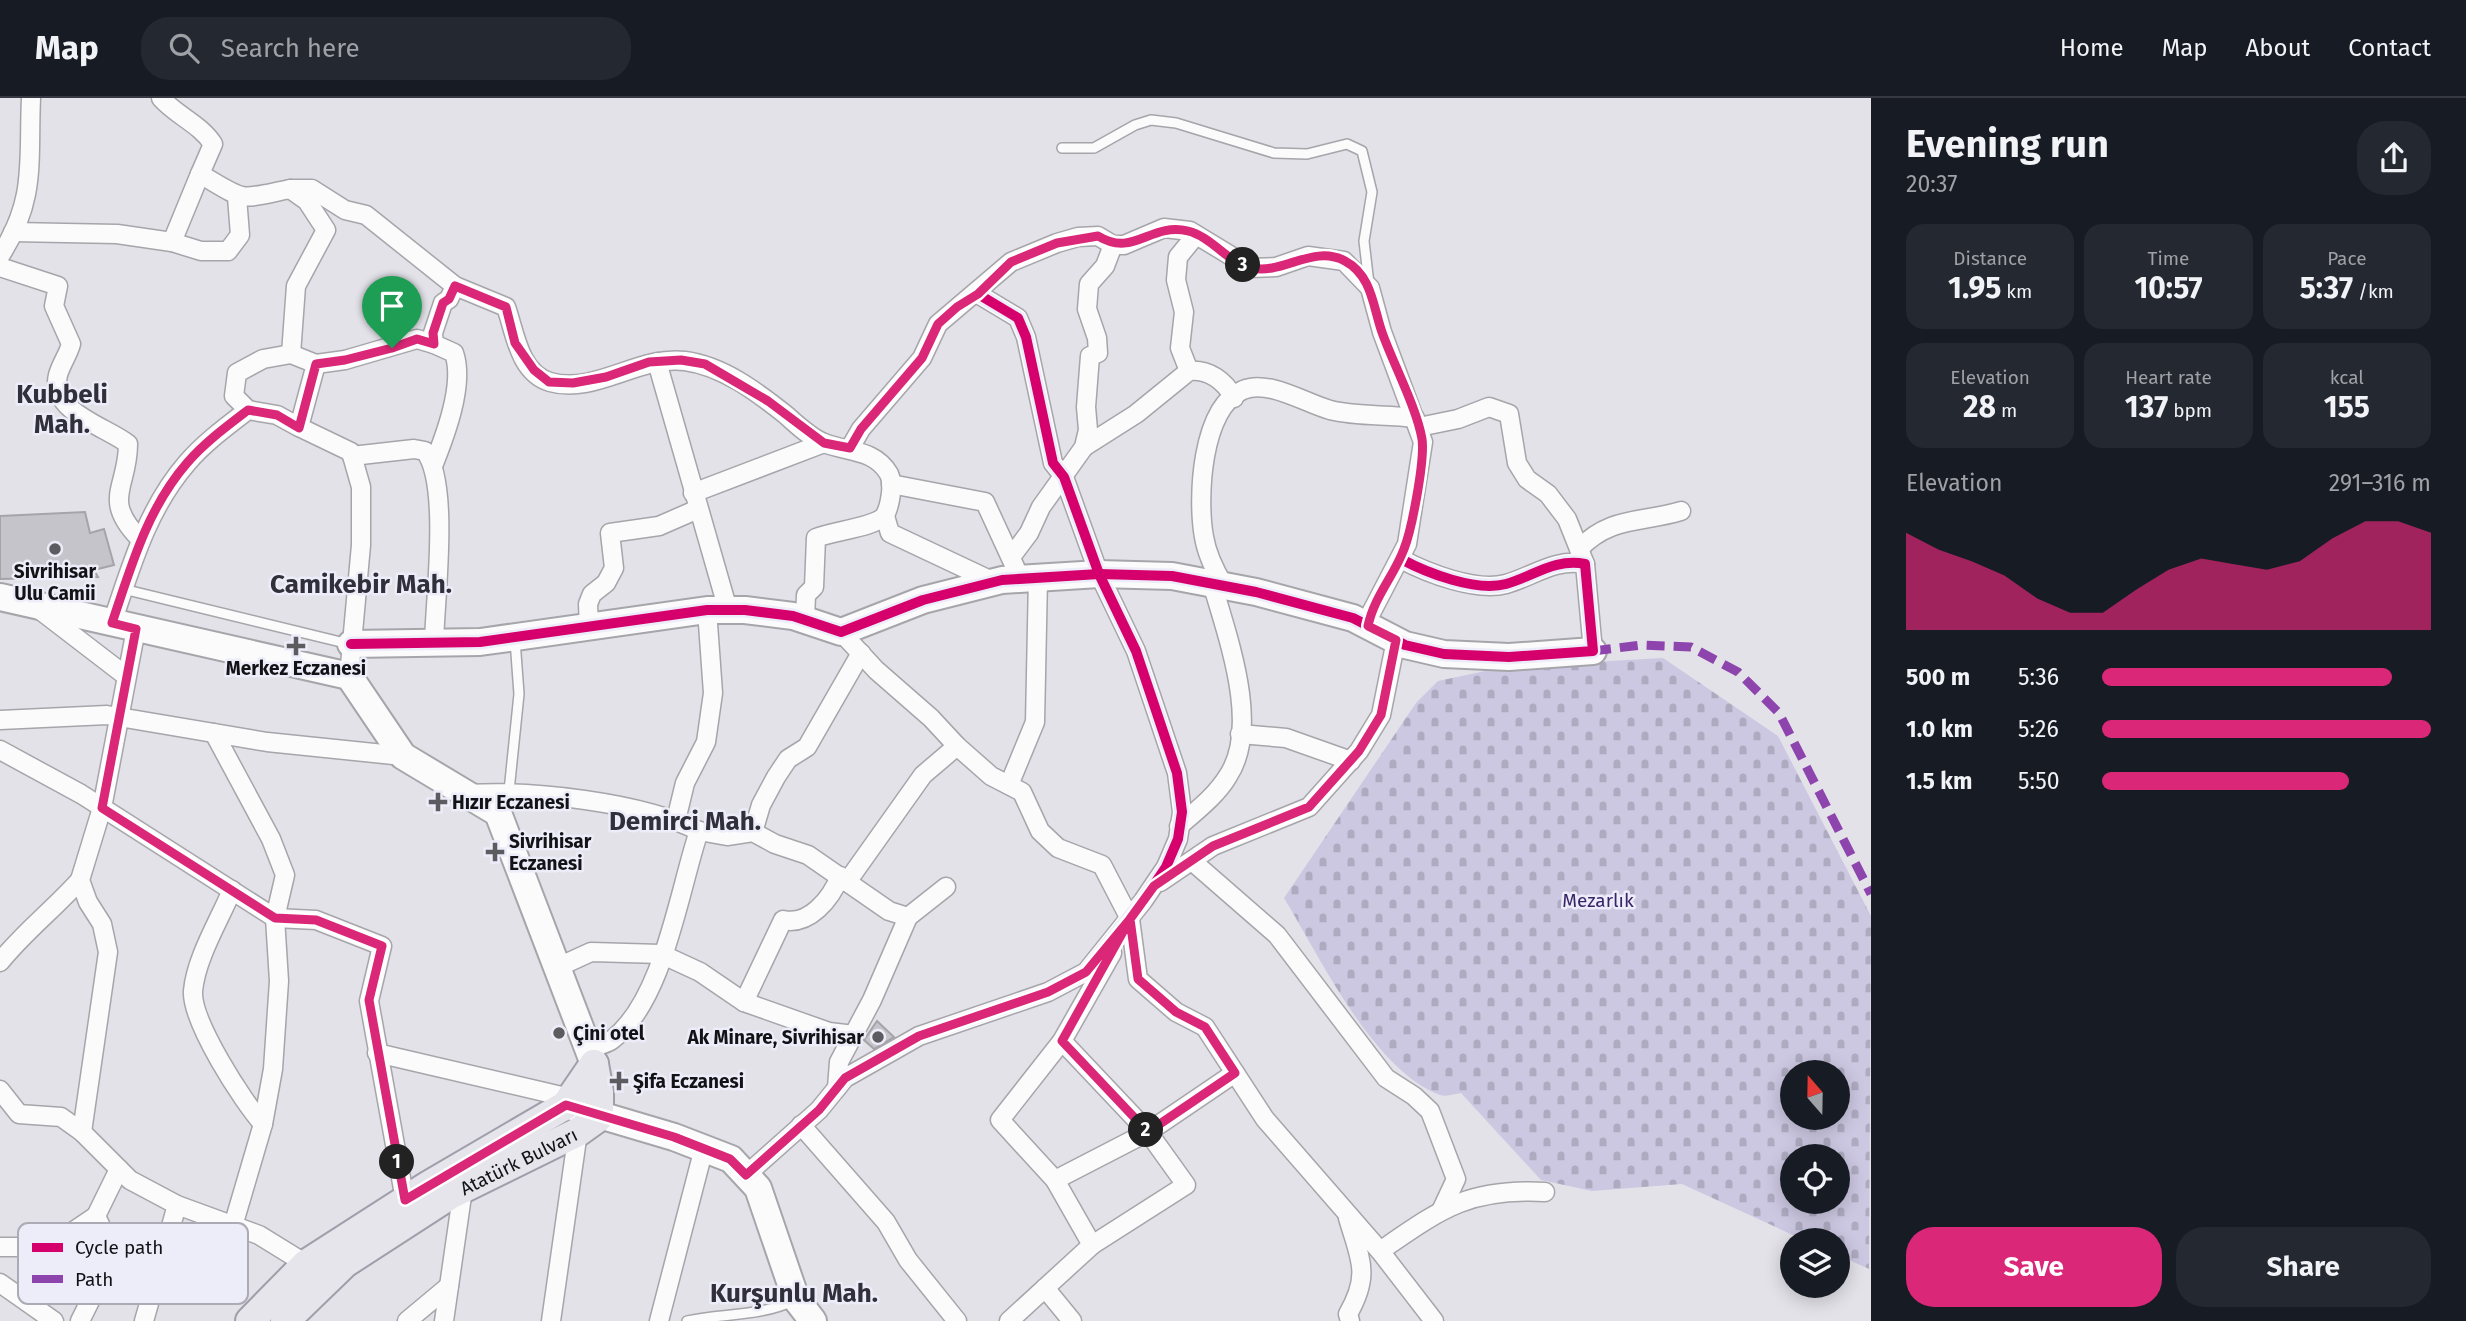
<!DOCTYPE html>
<meta charset="utf-8">
<style>
:root{--surface:#171b24;--page:#242831;--text:#f1f3f6;--muted:#9ea1a6;--line:#363941;--accent:#db2777}
body{margin:0;font-family:"Fira Sans",sans-serif;background:var(--page);color:var(--text);height:100vh;display:flex;flex-direction:column;font-size:26px;white-space:nowrap}
*{box-sizing:border-box;margin:0}
p{font-size:23px;color:var(--muted)}
.icon{flex:none;width:38px;height:38px;fill:none;stroke:currentColor;stroke-width:2;stroke-linecap:round;stroke-linejoin:round}
.map{position:relative;flex:1;overflow:hidden}
.side{display:flex;flex-direction:column;background:var(--surface);width:595px}
.side>*{flex:none}
.needle{width:46px;rotate:340deg}
.controls{position:absolute;left:1780px;top:962px;display:grid;gap:14px}
.controls a{display:grid;place-items:center;width:70px;height:70px;border-radius:50%;background:var(--surface);box-shadow:0 4px 18px #0003;font-size:35px}
.pin{position:absolute;display:grid;place-items:center;width:60px;height:60px;color:#fff;margin:-72px -30px;border-radius:50% 50% 50% 0;rotate:-45deg;box-shadow:0 0 7px #0007}
.pin .icon{rotate:45deg}
.km{position:absolute;width:35px;height:35px;margin:-18px;border-radius:50%;background:#222;color:#fff;font-size:19px;line-height:35px;text-align:center}
.round{display:grid;place-items:center;flex:none;width:74px;height:74px;border-radius:28px;background:var(--page)}
.overview{display:flex;align-items:center;justify-content:space-between;height:119px;padding:0 35px}
h1{font-size:38px;font-weight:700;line-height:52px}
.figures{display:grid;grid-template-columns:repeat(3,1fr);gap:10px;height:119px;padding:7px 35px}
.figures div{display:grid;align-content:center;border-radius:18px;background:var(--page);text-align:center}
.figures b{font-size:30px;font-weight:700}
.figures small{font-size:19px;font-weight:400}
.figures p{font-size:19px}
.chart{height:196px;padding:14px 35px}
.chart p{display:flex;justify-content:space-between}
.chart svg{width:100%;height:126px;margin-top:7px;fill:var(--accent);opacity:.7}
.primary-button{display:flex;gap:14px;margin-top:auto;padding:14px 35px}
.primary-button a{flex:1;height:80px;border-radius:28px;background:var(--accent);color:#fff;font-size:28px;font-weight:700;line-height:80px;text-align:center}
.primary-button a+a{background:var(--page);color:var(--text)}
ul{padding:0 35px;list-style:none;font-size:23px}
li{display:grid;grid-template-columns:112px 84px 1fr;align-items:center;height:52px}
li i{height:18px;border-radius:9px;background:var(--accent)}
header{display:flex;align-items:center;gap:42px;box-sizing:border-box;height:98px;padding:0 35px;background:var(--surface);border-bottom:2px solid var(--line)}
header strong{font-size:33px}
nav{display:flex;gap:38px;margin-inline-start:auto;font-size:24px}
.search{width:490px;height:63px;background:var(--page);display:flex;align-items:center;gap:18px;box-sizing:border-box;padding:0 24px;border-radius:28px;color:var(--muted);font-size:26px}
main{display:flex;flex:1;min-height:0}
.map>svg:first-child{display:block}
</style>
<header>
<strong>Map</strong>
<div class="search"><svg class="icon" aria-label="search" viewBox="0 0 24 24"><circle cx="10" cy="10" r="6"/><path d="M15 15l6 6"/></svg>Search here</div>
<nav><a>Home</a><a>Map</a><a>About</a><a>Contact</a></nav>
</header>
<main>
<div class="map">
<svg width="1871" height="1223" viewBox="0 0 1871 1223">
<defs>
<pattern id="cemetery-stones" width="16" height="16" patternUnits="userSpaceOnUse" patternTransform="scale(1.75)"><rect width="16" height="16" fill="#ccc8e2"/><path d="M2 7V4a2 2 0 0 1 4 0v3zM10 15v-3a2 2 0 0 1 4 0v3z" fill="#aeabc1"/></pattern>
</defs>
<rect width="100%" height="100%" fill="#e3e2e9"/>
<!-- cemetery -->
<path fill="url(#cemetery-stones)" fill-rule="evenodd" d="M1663,560L1778,638L1871,818L1869,1171L1838,1157V1143H1806L1682,1086L1592,1093L1541,1082L1461,995C1455,996 1446,999 1440,997C1373,972 1320,859 1284,800L1416,605L1438,583L1504,569ZM1792,975H1838V1020H1792ZM1792,1059H1838V1104H1792Z"/>
<!-- building -->
<g fill="#c5c4ca" stroke="#a4a4a9" stroke-width="2">
<polygon points="85,414 90,435 104,431 114,467 94,472 98,479 0,481 0,418"/>
<polygon points="877,923 894,939 874,951 864,942"/>
</g>
<g fill="none" stroke-linecap="round" stroke-linejoin="round">
<!-- lane casing -->
<g stroke="#a5a5aa" stroke-width="12">
<g id="lane">
<polyline points="1062,50 1094,50 1135,27 1151,22 1176,25 1274,55 1307,56 1347,46 1362,53 1372,94 1364,143 1369,186"/>
<polyline points="123,491 349,546"/>
<polyline points="509,693 519,596 515,542"/>
<path d="M687,1223C724,1215 760,1219 795,1202"/>
</g>
</g>
<!-- street casing -->
<g stroke="#a5a5aa" stroke-width="21">
<g id="street">
<path d="M161,0C177,18 200,26 213,46L200,76C248,104 236,102 290,91L307,103L326,132L296,188L291,256L316,266L299,329L351,354L361,389V447L349,578"/>
<path d="M290,91H312L345,112L366,117L455,188L506,209C515,234 519,275 550,284C595,297 639,257 685,263C723,268 757,294 786,317C797,327 811,340 824,345C847,354 875,351 889,376C894,386 890,408 885,417C877,429 832,433 816,440L814,489L806,497L805,522"/>
<polyline points="13,134 117,136 172,144 200,76"/>
<polyline points="172,144 201,153 228,153 240,137 237,99"/>
<path d="M0,158C37,101 28,63 31,0"/>
<path d="M0,169L58,188L54,208L71,246C68,257 61,266 58,277C49,314 107,329 128,346C128,390 101,401 140,441"/>
<polyline points="657,264 728,512"/>
<polyline points="316,266 345,262 417,241 434,246"/>
<polyline points="1189,273 1180,250 1184,214 1176,182 1178,159 1196,137"/>
<polyline points="248,312 234,298 237,275 263,261 291,256"/>
<polyline points="1419,329 1458,321 1489,309 1509,316 1517,365 1527,381 1548,396 1567,421 1585,466"/>
<path d="M1084,349L1136,316L1189,273C1209,271 1225,283 1234,300"/>
<polyline points="850,350 861,331 922,260 938,226 1011,164 1057,145 1078,139 1098,138 1113,147 1124,147 1164,130 1190,133 1251,170 1276,169 1308,158 1344,163 1370,190 1382,234 1423,344 1407,446 1370,517 1368,528"/>
<path d="M352,358L414,351L425,353C450,386 435,500 434,545"/>
<path d="M433,368C445,338 465,286 454,255L434,246L433,235L443,205L449,201L455,188"/>
<polyline points="891,386 985,404 1015,469"/>
<polyline points="693,395 824,345"/>
<polyline points="885,418 890,435 994,484"/>
<path d="M1579,451C1610,418 1642,425 1681,413"/>
<polyline points="1011,459 1029,435 1041,409 1084,349 1088,332 1086,309 1090,258 1098,255 1097,240 1087,211 1089,186 1105,168 1113,147"/>
<path d="M1401,461C1427,475 1476,494 1506,486C1534,478 1555,460 1585,466L1593,553"/>
<path d="M1224,488C1215,473 1207,457 1204,439C1197,401 1201,309 1243,292C1268,281 1305,305 1330,312C1358,319 1386,316 1415,320"/>
<polyline points="40,512 126,578"/>
<path d="M112,525C131,469 147,411 187,365C204,345 227,328 248,312L277,317L299,329"/>
<polyline points="589,529 588,506 592,496 606,485 614,470 610,435 659,428 698,411"/>
<polyline points="841,534 876,572 931,620 957,648 991,678 1022,694 1040,733 1058,750 1102,767 1130,821 1138,881 1176,914 1205,929 1265,1021 1380,1153 1434,1223"/>
<polyline points="0,622 107,617 267,644 403,658"/>
<polyline points="214,635 271,741 285,777 275,820 279,883 273,971 263,1026 233,1128"/>
<polyline points="1240,636 1286,640 1351,663"/>
<polyline points="0,652 81,696 275,820 316,822 382,848 369,903 405,1102"/>
<polyline points="1009,687 1035,624 1038,480"/>
<path d="M468,696C532,692 641,704 699,733C679,792 664,901 613,941C607,947 596,947 588,950"/>
<polyline points="676,722 685,685 706,644 713,595 707,512"/>
<path d="M1179,728C1196,713 1216,698 1228,678C1261,628 1227,538 1212,485"/>
<polyline points="699,733 727,738 753,734 775,746 808,757 889,813 908,819"/>
<polyline points="753,734 761,707 776,679 788,661 807,649 861,555"/>
<polyline points="1192,763 1277,837 1386,980 1414,998 1430,1013 1456,1081 1441,1113"/>
<polyline points="847,784 923,677 957,648"/>
<polyline points="1160,784 1213,748 1309,709 1359,653 1381,617 1396,542"/>
<path d="M232,792C219,823 196,860 193,893C191,923 243,1004 263,1026"/>
<path d="M0,864C24,834 54,811 80,782"/>
<polyline points="556,870 591,854 661,856 700,874 744,904 829,934 854,937"/>
<path d="M744,904L783,822C809,828 831,801 840,778"/>
<polyline points="1062,943 1148,1034 1186,1087 1092,1147"/>
<polyline points="377,955 570,1000"/>
<polyline points="837,990 839,964 872,902 908,819 946,789"/>
<polyline points="0,992 19,1016 61,1019 82,1034 130,1082 177,1107 259,1137 306,1166"/>
<polyline points="801,1027 886,1124 908,1162 957,1223"/>
<polyline points="82,1034 108,854 102,826 88,804 80,782 102,710 136,531"/>
<polyline points="746,1077 819,1012 845,980 919,938 1048,894 1086,874 1143,803 1166,769 1178,741 1182,714 1177,675 1136,553 1099,476 1064,379 1053,365 1026,239 1018,220 978,196"/>
<polyline points="1055,1082 1148,1034 1235,975"/>
<path d="M1348,1120C1360,1161 1371,1176 1348,1216L1350,1223"/>
<polyline points="0,1149 44,1149 56,1145 96,1118"/>
<path d="M1380,1153C1441,1111 1468,1090 1545,1094"/>
<polyline points="0,1185 54,1223"/>
<polyline points="1045,1190 1072,1223"/>
<polyline points="80,1223 110,1163 104,1135 96,1118 119,1071"/>
<polyline points="144,1223 177,1107"/>
<polyline points="407,1223 449,1188"/>
<polyline points="444,1223 463,1091 461,1085"/>
<polyline points="551,1223 578,1034"/>
<polyline points="659,1223 704,1050"/>
<polyline points="1009,1223 1092,1147 1055,1082 1000,1022 1062,943 1112,855"/>
</g>
</g>
<!-- secondary casing -->
<g stroke="#a5a5aa" stroke-width="30">
<g id="secondary">
<polyline points="0,499 349,578 403,658 498,715 594,966"/>
<polyline points="351,546 480,544 707,512 745,512 793,518 841,534 923,502 1002,482 1099,476 1172,478 1256,494 1353,520 1405,547 1444,556 1509,559 1593,553"/>
<polyline points="566,1007 674,1039 731,1061 758,1090 796,1201 813,1223"/>
</g>
</g>
<!-- primary casing -->
<g stroke="#a09eaa" stroke-width="32">
<g id="primary">
<polyline points="250,1223 306,1166 429,1087 566,1007 594,966"/>
<path id="s1" d="M285,1223L345,1165L450,1097L578,1034L599,1019V994L594,966"/>
</g>
</g>
<!-- lane -->
<use href="#lane" stroke="#fbfbfc" stroke-width="9"/>
<!-- street -->
<use href="#street" stroke="#fbfbfc" stroke-width="18"/>
<!-- secondary -->
<use href="#secondary" stroke="#fbfbfc" stroke-width="26"/>
<!-- primary -->
<use href="#primary" stroke="#e6e5eb" stroke-width="28"/>
<!-- quiet -->
<polyline stroke="#8e44ad" stroke-width="9" stroke-dasharray="18 9" stroke-linecap="butt" points="1593,553 1641,547 1691,549 1738,574 1779,615 1871,796"/>
<!-- cycleway casing -->
<g stroke="#edecf9" stroke-width="15">
<g id="cycleway">
<path d="M351,546L480,544L707,512H745L793,518L841,534L923,502L1002,482L1099,476L1172,478L1256,494L1353,520L1405,547L1444,556L1509,559L1593,553L1585,466C1555,460 1534,478 1506,486C1476,494 1427,475 1401,461"/>
<polyline points="746,1077 819,1012 845,980 919,938 1048,894 1086,874 1143,803 1166,769 1178,741 1182,714 1177,675 1136,553 1099,476 1064,379 1053,365 1026,239 1018,220 978,196"/>
</g>
</g>
<!-- cycleway -->
<use href="#cycleway" stroke="#d6006c" stroke-width="10"/>
</g>
<g fill="none" stroke-linecap="round" stroke-linejoin="round">
<!-- route casing -->
<g stroke="#fff" stroke-width="14">
<path id="route" d="M392,250L345,262L316,266L299,330L277,317L248,312C227,328 204,345 187,365C147,411 131,469 112,525L136,531L102,710L275,820L316,822L382,848L369,902L405,1102L566,1007L674,1039L730,1061L746,1077L819,1012L845,980L919,938L1048,894L1086,874L1130,821L1138,881L1176,914L1205,929L1235,975L1148,1034L1062,943L1130,821L1154,788L1213,748L1309,709L1359,653L1381,617L1396,542L1368,528C1374,499 1394,478 1404,451C1412,431 1425,362 1422,341C1417,311 1394,267 1383,237C1373,211 1373,178 1345,163C1313,146 1283,177 1251,170C1228,165 1212,139 1188,133C1150,124 1134,160 1098,138L1057,145L1011,164L978,196L957,209L938,226L922,260L861,331L850,350L824,345L768,303L705,266L681,262L649,264L606,279L573,285L549,284L534,272L515,245L506,209L455,188L449,201L443,205L433,235L434,246L417,241L392,250"/>
</g>
<!-- route -->
<use href="#route" stroke="#db2777" stroke-width="9"/>
</g>
<!-- markers -->
<g fill="#5c5b60" stroke="#edecf9" stroke-width="2.5">
<circle cx="55" cy="451" r="7"/>
<path d="M292.5 537.5h7v7h7v7h-7v7h-7v-7h-7v-7h7z"/>
<path d="M434.5 693.5h7v7h7v7h-7v7h-7v-7h-7v-7h7z"/>
<path d="M491.5 743.5h7v7h7v7h-7v7h-7v-7h-7v-7h7z"/>
<circle cx="559" cy="935" r="7"/>
<circle cx="878" cy="939" r="7"/>
<path d="M615.5 972.5h7v7h7v7h-7v7h-7v-7h-7v-7h7z"/>
</g>
<g text-anchor="middle" stroke-width="5" stroke-linejoin="round" paint-order="stroke">
<!-- poi labels -->
<g font-size="19" font-weight="bold" fill="#131216" stroke="#edecf9" text-anchor="start">
<text x="55" y="480" text-anchor="middle">Sivrihisar<tspan x="55" dy="22">Ulu Camii</tspan></text>
<text x="296" y="577" text-anchor="middle">Merkez Eczanesi</text>
<text x="452" y="711">Hızır Eczanesi</text>
<text x="509" y="750">Sivrihisar<tspan x="509" dy="22">Eczanesi</tspan></text>
<text x="573" y="942">Çini otel</text>
<text x="864" y="946" text-anchor="end">Ak Minare, Sivrihisar</text>
<text x="633" y="990">Şifa Eczanesi</text>
</g>
<!-- park labels -->
<g font-size="19" fill="#382569" stroke="#edecf9">
<text x="1598" y="809">Mezarlık</text>
</g>
<!-- street labels -->
<g font-size="19" fill="#131216" stroke="#edecf9">
<text dy="7" stroke="none"><textPath href="#s1" startOffset="285">Atatürk Bulvarı</textPath></text>
</g>
<!-- district labels -->
<g font-size="26" font-weight="bold" fill="#31303a" stroke="#edecf9">
<text x="62" y="305">Kubbeli<tspan x="62" dy="30">Mah.</tspan></text>
<text x="361" y="495">Camikebir Mah.</text>
<text x="685" y="732">Demirci Mah.</text>
<text x="794" y="1204">Kurşunlu Mah.</text>
</g>
</g>
<!-- legend -->
<rect x="18" y="1125" width="230" height="81" rx="10" fill="#edecf9" stroke="#acabb5" stroke-width="2"/>
<rect x="32" y="1145" width="31" height="9" fill="#d6006c"/>
<rect x="32" y="1177" width="31" height="8" fill="#8e44ad"/>
<g font-size="19" fill="#131216">
<text x="75" y="1156">Cycle path</text>
<text x="75" y="1188">Path</text>
</g>
</svg>
<div class="controls">
<a><svg class="needle" viewBox="-14 -14 28 28"><path d="M0-13l5 13h-10z" fill="#e53935"/><path d="M0 13l5-13h-10z" fill="#9ea1a6"/></svg></a>
<a><svg class="icon" aria-label="locate" viewBox="0 0 24 24"><circle cx="12" cy="12" r="6"/><path d="M12 2v4M12 18v4M2 12h4M18 12h4"/></svg></a>
<a><svg class="icon" aria-label="layers" viewBox="0 0 24 24"><path d="M12 4l9 5-9 5-9-5zM3 14l9 5 9-5"/></svg></a>
</div>
<div class="pin" style="left:392px;top:250px;background:#1e9e55"><svg class="icon" aria-label="arrive" viewBox="0 0 24 24"><path d="M6 21V4h12l-3 4 3 4H6"/></svg></div>
<b class="km" style="left:397px;top:1064px">1</b>
<b class="km" style="left:1146px;top:1032px">2</b>
<b class="km" style="left:1243px;top:167px">3</b>
</div>
<section class="side">
<div class="overview"><div><h1>Evening run</h1><p>20:37</p></div><a class="round"><svg class="icon" aria-label="share" viewBox="0 0 24 24"><path d="M12 15V3M7 8l5-5 5 5M5 13v7h14v-7"/></svg></a></div>
<div class="figures">
<div><p>Distance</p><b>1.95<small> km</small></b></div>
<div><p>Time</p><b>10:57</b></div>
<div><p>Pace</p><b>5:37<small> /km</small></b></div>
</div>
<div class="figures">
<div><p>Elevation</p><b>28<small> m</small></b></div>
<div><p>Heart rate</p><b>137<small> bpm</small></b></div>
<div><p>kcal</p><b>155</b></div>
</div>
<div class="chart"><p><span>Elevation</span>291–316 m</p>
<svg viewBox="0 0 160 44" preserveAspectRatio="none"><path d="M0 44V10L10 16L20 20L30 25L40 33L50 38L60 38L70 30L80 23L90 19L100 21L110 23L120 20L130 12L140 6L150 6L160 10V44z"/></svg>
</div>
<ul>
<li><b>500 m</b>5:36<i style="width:88%"></i></li>
<li><b>1.0 km</b>5:26<i style="width:100%"></i></li>
<li><b>1.5 km</b>5:50<i style="width:75%"></i></li>
</ul>
<div class="primary-button"><a>Save</a><a>Share</a></div>
</section>
</main>
